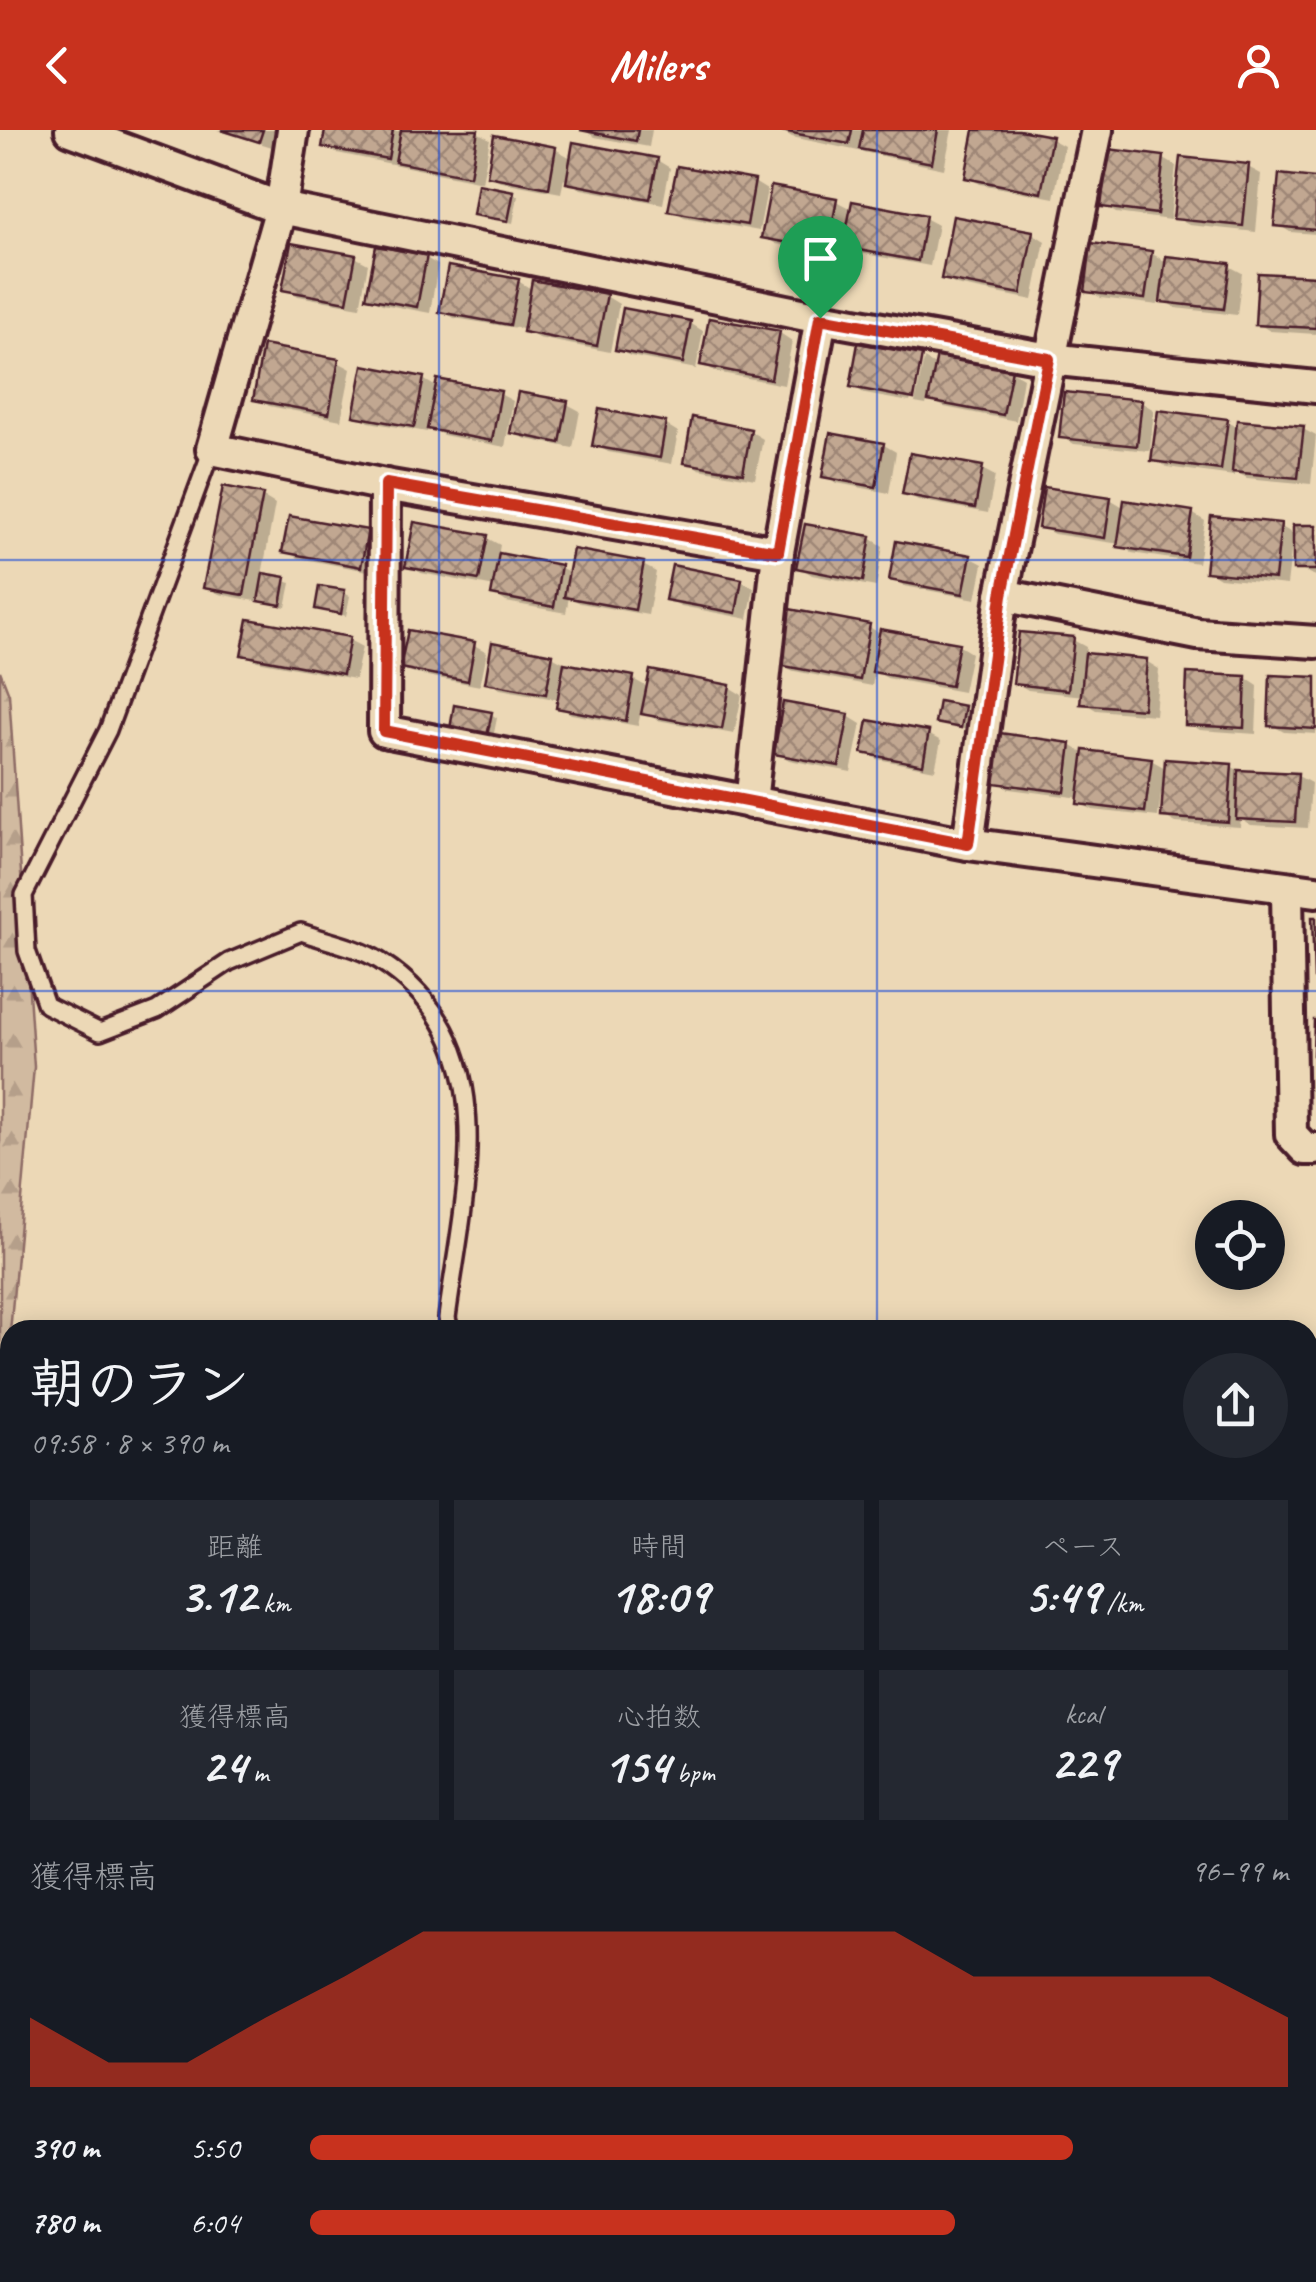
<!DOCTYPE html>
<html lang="ja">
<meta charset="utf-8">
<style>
:root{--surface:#171b24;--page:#242831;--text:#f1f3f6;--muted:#9ea1a6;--accent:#c8321e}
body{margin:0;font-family:Caveat,"Klee One",sans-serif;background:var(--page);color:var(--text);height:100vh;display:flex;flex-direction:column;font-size:38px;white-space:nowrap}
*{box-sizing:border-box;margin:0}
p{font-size:32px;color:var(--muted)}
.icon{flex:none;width:55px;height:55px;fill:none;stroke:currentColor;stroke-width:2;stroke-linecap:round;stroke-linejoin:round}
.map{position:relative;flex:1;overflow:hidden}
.side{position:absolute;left:0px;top:1190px;width:1318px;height:962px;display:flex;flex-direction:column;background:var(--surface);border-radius:30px 30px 0 0;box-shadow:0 5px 25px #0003}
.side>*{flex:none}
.buttons{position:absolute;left:1195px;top:1070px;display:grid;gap:20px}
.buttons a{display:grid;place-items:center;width:90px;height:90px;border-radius:50%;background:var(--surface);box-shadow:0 5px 25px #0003;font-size:50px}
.pin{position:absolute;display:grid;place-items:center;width:85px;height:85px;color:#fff;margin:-102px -42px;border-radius:50% 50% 50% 0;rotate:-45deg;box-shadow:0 0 10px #0007}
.pin .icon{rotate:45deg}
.round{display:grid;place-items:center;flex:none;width:105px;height:105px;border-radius:52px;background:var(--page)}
.summary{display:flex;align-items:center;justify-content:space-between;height:170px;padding:0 30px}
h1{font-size:55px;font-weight:700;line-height:75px}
.metrics{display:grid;grid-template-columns:repeat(3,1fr);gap:15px;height:170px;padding:10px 30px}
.metrics div{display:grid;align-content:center;border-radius:0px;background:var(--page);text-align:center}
.metrics b{font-size:50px;font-weight:700}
.metrics small{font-size:28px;font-weight:400}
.metrics p{font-size:28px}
.chart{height:280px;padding:20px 30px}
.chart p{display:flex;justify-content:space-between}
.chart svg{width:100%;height:180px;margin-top:10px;fill:var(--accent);opacity:.7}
ul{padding:0 30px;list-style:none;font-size:32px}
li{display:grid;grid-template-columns:160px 120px 1fr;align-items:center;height:75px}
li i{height:25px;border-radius:12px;background:var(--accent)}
header{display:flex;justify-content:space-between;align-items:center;height:130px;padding:0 30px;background:var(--accent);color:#fff;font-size:45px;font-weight:700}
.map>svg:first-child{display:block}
</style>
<header><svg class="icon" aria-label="back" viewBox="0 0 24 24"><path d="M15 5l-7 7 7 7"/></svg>Milers<svg class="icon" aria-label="person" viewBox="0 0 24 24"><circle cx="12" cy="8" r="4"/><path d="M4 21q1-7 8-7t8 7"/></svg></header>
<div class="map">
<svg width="1316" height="2152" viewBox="0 0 1316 2152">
<defs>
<pattern id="forest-firs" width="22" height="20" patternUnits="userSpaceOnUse" patternTransform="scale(2.5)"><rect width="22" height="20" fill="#d1baa0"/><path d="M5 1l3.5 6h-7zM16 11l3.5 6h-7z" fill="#b59f8a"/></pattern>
<pattern id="building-cross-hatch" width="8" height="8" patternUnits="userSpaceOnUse" patternTransform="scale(2.5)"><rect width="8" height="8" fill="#c1a791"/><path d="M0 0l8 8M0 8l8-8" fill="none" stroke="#9f8777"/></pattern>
</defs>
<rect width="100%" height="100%" fill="#ecd8b6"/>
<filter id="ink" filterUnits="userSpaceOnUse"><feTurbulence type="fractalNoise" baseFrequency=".01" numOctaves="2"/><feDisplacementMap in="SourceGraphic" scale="20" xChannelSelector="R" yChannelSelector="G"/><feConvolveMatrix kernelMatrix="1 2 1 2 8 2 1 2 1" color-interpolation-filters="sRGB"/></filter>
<g filter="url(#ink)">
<!-- forest -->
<g fill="url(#forest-firs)" stroke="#8e6c66" stroke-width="2.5">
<polygon points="0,541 9,564 34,937 0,1313"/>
<polygon points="1316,1917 1316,2152 1033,2152 1043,2142 1308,2142 1308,1921"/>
<polygon points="0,2043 10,2068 10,2142 483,2143 502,2152 0,2152"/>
</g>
<!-- shadow -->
<g fill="#0003">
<polygon points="217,0 278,0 272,17"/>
<polygon points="327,0 477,2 490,9 482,52 337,23 324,16"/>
<polygon points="583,0 652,0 649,17 595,7"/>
<polygon points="780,0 952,0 944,39 792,7"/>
<polygon points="976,0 1005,0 1051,9 1064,16 1054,68 980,54 968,47"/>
<polygon points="555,19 573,29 657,30 670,38 663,74 581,59 564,49 561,63 502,52 490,45"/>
<polygon points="1164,29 1176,36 1170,90 1116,83 1104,76"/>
<polygon points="1248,37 1261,44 1256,102 1189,95 1176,88"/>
<polygon points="1316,50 1316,104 1290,102 1277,94"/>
<polygon points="754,52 767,60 759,101 684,87 671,79"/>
<polygon points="513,63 518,66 513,93 476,84"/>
<polygon points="836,71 853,80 925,88 938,95 930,136 859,123 842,114 840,126 776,114 764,106"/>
<polygon points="1032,103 1045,111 1033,170 956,155 943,148"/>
<polygon points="1151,123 1168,133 1229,136 1242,143 1237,185 1176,178 1159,168 1158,175 1101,168 1088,160"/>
<polygon points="355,127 368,134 360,177 298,166 285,158"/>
<polygon points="426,128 438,135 430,183 382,174 369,167"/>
<polygon points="1316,149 1316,204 1270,201 1257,193"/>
<polygon points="518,151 533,160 606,166 619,174 610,222 538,208 523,199 454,188 441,180"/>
<polygon points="690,193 703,201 696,239 630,226 617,219"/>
<polygon points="780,203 792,211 784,255 716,242 703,234"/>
<polygon points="860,216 922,228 910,272 865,264 853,256"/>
<polygon points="924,229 937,236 1011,241 1023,248 1016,291 944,277 928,268 926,275 915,273"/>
<polygon points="338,232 351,239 341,290 269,276 256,269"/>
<polygon points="423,249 438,258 500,264 513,271 505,317 443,305 428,296 427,302 369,292 356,284"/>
<polygon points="1141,272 1154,280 1150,321 1074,314 1061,306"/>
<polygon points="567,274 580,281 573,318 526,309 513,302"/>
<polygon points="1227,292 1238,298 1303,299 1316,306 1311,354 1247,348 1234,341 1234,346 1167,337 1154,329"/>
<polygon points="665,294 678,302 672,334 608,322 595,314"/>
<polygon points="750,301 763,309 755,349 699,339 687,331"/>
<polygon points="884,315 896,322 889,363 837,353 824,346"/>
<polygon points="982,339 995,346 988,383 918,370 905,363"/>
<polygon points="262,366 275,374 262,445 291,453 286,477 219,464 206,457"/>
<polygon points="1110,369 1125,378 1192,383 1205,391 1198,433 1132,423 1120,414 1054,404 1041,397"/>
<polygon points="1280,396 1295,405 1316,397 1316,446 1295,438 1295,414 1292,414 1287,455 1220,448 1207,440"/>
<polygon points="367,403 380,410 373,442 298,428 285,420"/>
<polygon points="487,408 500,415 498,426 560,437 571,443 643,435 656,442 648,485 580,473 569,467 566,483 506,472 494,464 495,457 421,443 408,435"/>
<polygon points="870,408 883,416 876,457 812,445 799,437"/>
<polygon points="970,427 983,434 976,469 904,456 892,448"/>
<polygon points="741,451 754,458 748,489 681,476 668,469"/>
<polygon points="344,463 350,466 346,486 317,478"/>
<polygon points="869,497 882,504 958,515 971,523 963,562 887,548 875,541 872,556 789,540 776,532"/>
<polygon points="349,510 362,517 355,549 257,531 244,524"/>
<polygon points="1073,510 1086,517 1085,526 1146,531 1159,539 1155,585 1096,580 1083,572 1084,566 1028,560 1016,553"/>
<polygon points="474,515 487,522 480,556 416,544 403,537"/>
<polygon points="552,526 565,533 633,549 649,558 729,557 742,565 734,604 657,590 641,581 638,596 571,584 558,576 560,570 500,559 488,551"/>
<polygon points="1246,548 1258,556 1256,604 1200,600 1188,593"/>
<polygon points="1316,550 1316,604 1284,602 1271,595"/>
<polygon points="964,579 970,582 967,600 937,592"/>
<polygon points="491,584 497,588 493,608 458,601"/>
<polygon points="848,586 861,594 851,642 789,630 777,623"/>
<polygon points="928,604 941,611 935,640 877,629 865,622"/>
<polygon points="1070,615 1083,623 1151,630 1167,639 1231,636 1241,642 1298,646 1311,653 1308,698 1251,695 1241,689 1240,697 1176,693 1163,686 1165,664 1161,663 1158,687 1093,680 1080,673 1081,668 1009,659 997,651"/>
</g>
<!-- building -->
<g fill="url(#building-cross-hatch)" stroke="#4a1f2b" stroke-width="2.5">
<polygon points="221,0 263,0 259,12"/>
<polygon points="325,0 393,0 388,29 322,17"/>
<polygon points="401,0 478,0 470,46 395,32"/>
<polygon points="580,0 638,0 636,11"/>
<polygon points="777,0 852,0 849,14"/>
<polygon points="863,0 938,0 932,33 859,19"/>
<polygon points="974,0 1019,0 1052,6 1041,63 965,48"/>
<polygon points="494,5 556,17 549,58 487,46"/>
<polygon points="573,12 658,28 650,69 566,53"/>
<polygon points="1108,19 1164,26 1157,84 1101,77"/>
<polygon points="1180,27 1249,34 1243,96 1173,89"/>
<polygon points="677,36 755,50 747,95 668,81"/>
<polygon points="1279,44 1316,48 1316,100 1274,96"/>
<polygon points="478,54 514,61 508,91 473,85"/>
<polygon points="771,56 837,68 828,120 761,108"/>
<polygon points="852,71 926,85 918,131 843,117"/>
<polygon points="953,86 1033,101 1021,164 941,149"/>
<polygon points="291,113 356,125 347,172 282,160"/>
<polygon points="1091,113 1152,121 1145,169 1085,162"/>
<polygon points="376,116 427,125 417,177 366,168"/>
<polygon points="1166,126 1230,133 1224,179 1160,172"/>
<polygon points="448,136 519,149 510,195 439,182"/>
<polygon points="1258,143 1316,146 1316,198 1255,195"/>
<polygon points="532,150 607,164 597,216 523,202"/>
<polygon points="623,178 691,191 683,233 615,220"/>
<polygon points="709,188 780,201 771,249 700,235"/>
<polygon points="858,213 922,225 914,269 850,257"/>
<polygon points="263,215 339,229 329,284 253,270"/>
<polygon points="937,225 1012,239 1003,285 928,271"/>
<polygon points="363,235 424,247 414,297 353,286"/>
<polygon points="437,249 501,261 492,311 427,299"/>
<polygon points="518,262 568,271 560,313 510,303"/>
<polygon points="1064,262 1142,270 1137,316 1059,308"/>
<polygon points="599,279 666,292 660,328 592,316"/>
<polygon points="1158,280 1228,289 1221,340 1151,331"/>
<polygon points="692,287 751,299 743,343 684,333"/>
<polygon points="1237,290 1304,296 1298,348 1232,342"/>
<polygon points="830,303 884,313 876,357 822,347"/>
<polygon points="910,323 983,336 975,378 902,364"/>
<polygon points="223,356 263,364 244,465 203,458"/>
<polygon points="1044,357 1111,367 1105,408 1038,398"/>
<polygon points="1124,370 1193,381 1186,427 1117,417"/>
<polygon points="289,386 368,400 361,437 282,422"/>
<polygon points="1211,386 1281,393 1275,449 1205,442"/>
<polygon points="414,392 488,405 479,450 405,437"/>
<polygon points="805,394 871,406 863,451 796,438"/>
<rect x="1293" y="395" width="23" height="45"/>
<polygon points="896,411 971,425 963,464 889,450"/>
<polygon points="573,419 644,432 635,480 564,467"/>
<polygon points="499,423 561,435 554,477 491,465"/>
<polygon points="672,435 742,449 736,483 665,470"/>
<polygon points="263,443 286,447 281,475 258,471"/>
<polygon points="319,456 345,460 341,484 315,479"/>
<polygon points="784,478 870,494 860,550 773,534"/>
<polygon points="248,489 350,507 343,544 241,525"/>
<polygon points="880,499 959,513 951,556 872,542"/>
<polygon points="408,500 475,512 468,551 400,538"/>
<polygon points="1019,502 1074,507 1068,560 1013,554"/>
<polygon points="492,512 553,524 546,564 485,553"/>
<polygon points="1085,523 1147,529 1143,579 1080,574"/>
<polygon points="564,533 634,546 626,591 556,578"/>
<polygon points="650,540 730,555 722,599 641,584"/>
<polygon points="1187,543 1246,546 1244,598 1185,595"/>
<polygon points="1270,545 1316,547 1316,599 1268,596"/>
<polygon points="939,571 965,576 961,598 935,593"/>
<polygon points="783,572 849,584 839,636 774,624"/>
<polygon points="454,575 492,582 487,606 450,599"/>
<polygon points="868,590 929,601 923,635 862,623"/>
<polygon points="1000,603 1071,613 1065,662 994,653"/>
<polygon points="1084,620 1152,628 1145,682 1077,674"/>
<polygon points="1165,629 1232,634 1228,692 1161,687"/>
<polygon points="1238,640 1298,643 1295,692 1236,689"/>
<polygon points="1312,787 1316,787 1316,848 1314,848"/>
<polygon points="1314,890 1316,890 1316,925 1313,925"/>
</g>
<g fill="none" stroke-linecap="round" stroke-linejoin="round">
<!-- service casing -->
<g stroke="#4a1f2b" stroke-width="22">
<path id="service" d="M212,319L108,600L24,765L27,821L46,875L100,902L157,880L229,832L301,802C326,811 358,817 380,831C509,913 463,1064 447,1188L450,1200"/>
</g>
<!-- minor casing -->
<g stroke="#4a1f2b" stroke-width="38">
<g id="minor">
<polyline points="71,0 281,78 821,188 1049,229 1316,257"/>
<polyline points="293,0 281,78 212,319 385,355 778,422"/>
<polyline points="385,355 384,601 968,714 1316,761"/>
<polyline points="1002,465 1198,504 1316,512"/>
<polyline points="751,673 778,422 821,188"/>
<polyline points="968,714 1002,465 1097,0"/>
<polyline points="1287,761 1291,1004 1305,1019 1316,1019"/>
</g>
</g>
<!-- service -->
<use href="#service" stroke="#ecd8b6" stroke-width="15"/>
<!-- minor -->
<use href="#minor" stroke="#ecd8b6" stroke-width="30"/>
</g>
</g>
<g fill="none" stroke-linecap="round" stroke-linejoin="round" filter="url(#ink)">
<!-- route casing -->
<g stroke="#fff" stroke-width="20">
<polygon id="route" points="820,188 1049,229 1002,465 968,714 384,601 386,354 778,422"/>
</g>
<!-- route -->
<use href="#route" stroke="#c8321e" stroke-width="12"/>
</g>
<!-- grid -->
<path fill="none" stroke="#1d4ed8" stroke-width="2.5" stroke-opacity="0.55" d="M439,0V1200M877,0V1200M0,430H1316M0,861H1316M0,1291H10M1308,1291H1316M0,1722H10M1308,1722H1316M439,2142V2152M877,2142V2152"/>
</svg>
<div class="buttons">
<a><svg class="icon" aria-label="locate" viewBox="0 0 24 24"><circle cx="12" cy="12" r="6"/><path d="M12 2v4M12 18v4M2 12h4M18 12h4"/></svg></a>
</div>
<div class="pin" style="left:820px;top:188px;background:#1e9e55"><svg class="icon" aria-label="arrive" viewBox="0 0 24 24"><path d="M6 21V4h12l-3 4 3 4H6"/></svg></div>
<section class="side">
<div class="summary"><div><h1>朝のラン</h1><p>09:58 · 8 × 390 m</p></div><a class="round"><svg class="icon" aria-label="share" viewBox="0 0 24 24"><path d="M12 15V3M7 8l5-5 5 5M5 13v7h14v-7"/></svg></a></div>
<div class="metrics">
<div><p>距離</p><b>3.12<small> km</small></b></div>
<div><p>時間</p><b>18:09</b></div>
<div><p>ペース</p><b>5:49<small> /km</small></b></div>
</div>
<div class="metrics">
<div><p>獲得標高</p><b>24<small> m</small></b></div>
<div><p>心拍数</p><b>154<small> bpm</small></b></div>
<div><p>kcal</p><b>229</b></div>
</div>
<div class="chart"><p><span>獲得標高</span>96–99 m</p>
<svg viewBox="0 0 160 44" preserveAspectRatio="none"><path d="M0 44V27L10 38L20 38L30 27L40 17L50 6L60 6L70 6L80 6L90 6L100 6L110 6L120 17L130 17L140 17L150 17L160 27V44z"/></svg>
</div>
<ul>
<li><b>390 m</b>5:50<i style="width:78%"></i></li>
<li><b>780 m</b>6:04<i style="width:66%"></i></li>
</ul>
</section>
</div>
